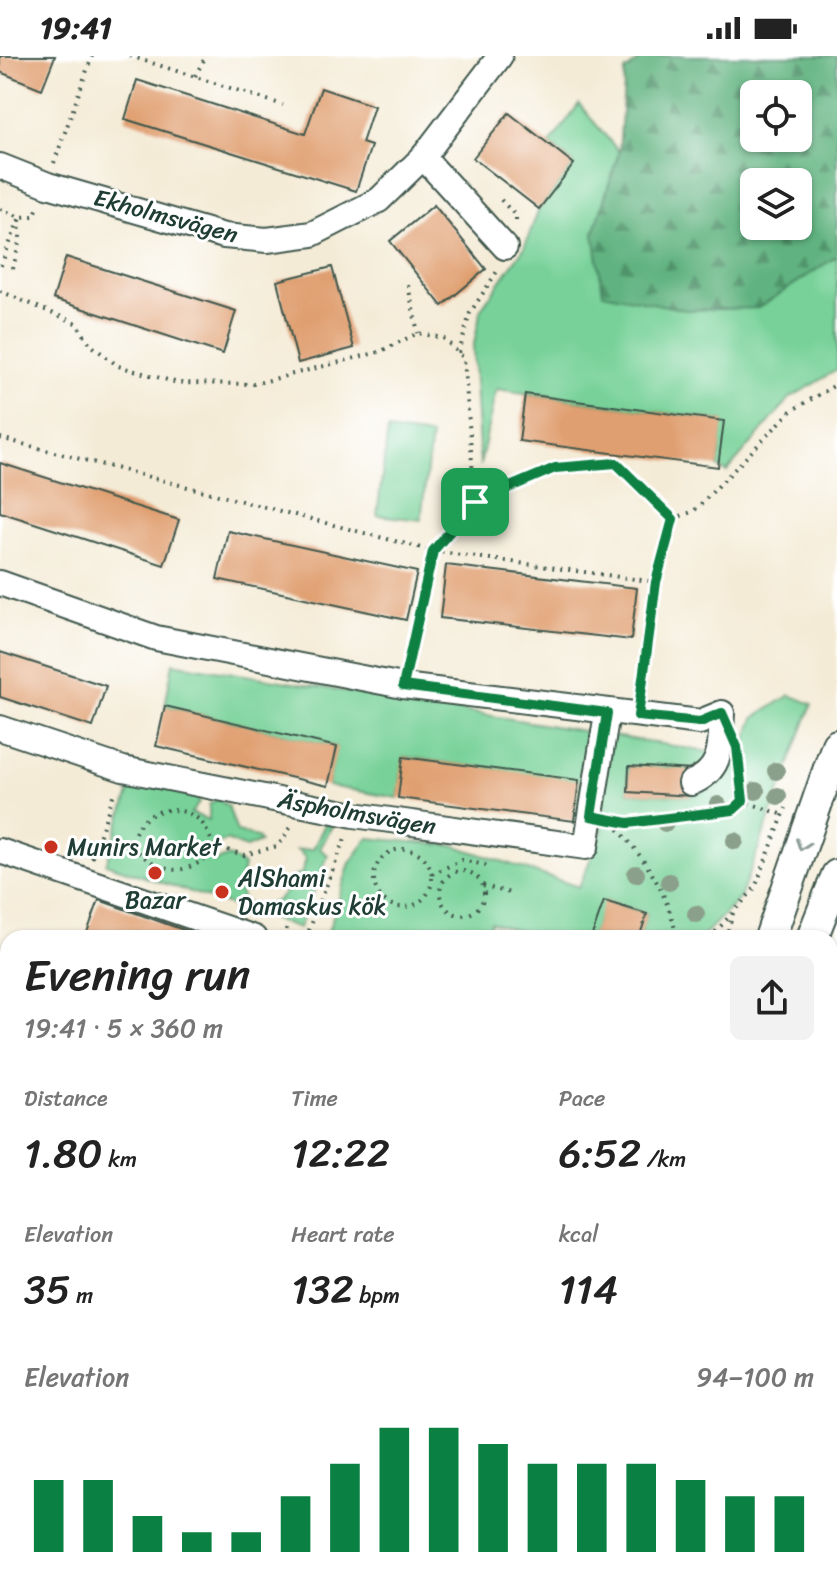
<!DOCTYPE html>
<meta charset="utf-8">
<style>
:root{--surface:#fff;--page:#f2f2f2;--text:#222;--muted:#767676;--accent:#0b8043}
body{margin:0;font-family:Sriracha,sans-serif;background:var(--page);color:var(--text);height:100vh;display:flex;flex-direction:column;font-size:30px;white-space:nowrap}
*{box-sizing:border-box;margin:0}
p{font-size:26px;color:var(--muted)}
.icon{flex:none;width:44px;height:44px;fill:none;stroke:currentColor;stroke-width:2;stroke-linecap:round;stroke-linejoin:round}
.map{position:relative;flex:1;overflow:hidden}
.panel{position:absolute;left:0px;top:874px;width:838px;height:648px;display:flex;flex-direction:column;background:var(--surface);border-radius:24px 24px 0 0;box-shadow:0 2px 6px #0004}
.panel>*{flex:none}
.buttons{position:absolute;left:740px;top:24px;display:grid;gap:16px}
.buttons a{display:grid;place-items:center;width:72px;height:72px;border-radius:12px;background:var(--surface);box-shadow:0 2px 6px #0004;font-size:40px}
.pin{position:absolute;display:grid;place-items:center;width:68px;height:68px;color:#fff;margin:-34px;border-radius:16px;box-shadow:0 4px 12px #0006}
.round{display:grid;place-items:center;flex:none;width:84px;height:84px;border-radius:12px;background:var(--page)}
.overview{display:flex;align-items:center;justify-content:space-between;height:136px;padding:0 24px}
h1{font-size:44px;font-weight:600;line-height:60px}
.metrics{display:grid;grid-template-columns:repeat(3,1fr);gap:12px;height:136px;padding:8px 24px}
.metrics div{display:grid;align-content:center}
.metrics b{font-size:40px;font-weight:600}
.metrics small{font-size:22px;font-weight:400}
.metrics p{font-size:22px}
.chart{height:224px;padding:16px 24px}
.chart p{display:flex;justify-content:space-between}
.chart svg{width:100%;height:144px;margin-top:8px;stroke:var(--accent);stroke-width:6}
.status{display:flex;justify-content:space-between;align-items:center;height:56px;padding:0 40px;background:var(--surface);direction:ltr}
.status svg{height:22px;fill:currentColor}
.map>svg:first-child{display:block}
</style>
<div class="status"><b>19:41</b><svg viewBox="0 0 49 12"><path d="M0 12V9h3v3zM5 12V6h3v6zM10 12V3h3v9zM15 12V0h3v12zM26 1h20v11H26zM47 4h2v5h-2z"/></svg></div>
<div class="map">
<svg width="837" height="1522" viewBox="0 0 837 1522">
<defs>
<pattern id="forest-firs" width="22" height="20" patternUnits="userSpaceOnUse" patternTransform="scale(2)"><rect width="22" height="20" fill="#61b380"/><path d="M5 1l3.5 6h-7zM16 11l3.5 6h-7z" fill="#4f936a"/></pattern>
</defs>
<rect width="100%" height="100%" fill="#fff"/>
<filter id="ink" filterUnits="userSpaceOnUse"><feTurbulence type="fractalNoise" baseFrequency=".0125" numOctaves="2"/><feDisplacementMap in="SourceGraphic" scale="16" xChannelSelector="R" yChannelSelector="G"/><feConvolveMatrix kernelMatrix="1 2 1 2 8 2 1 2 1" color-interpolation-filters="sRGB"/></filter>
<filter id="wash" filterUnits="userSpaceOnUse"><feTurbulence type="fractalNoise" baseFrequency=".006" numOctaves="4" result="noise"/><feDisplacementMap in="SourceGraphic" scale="32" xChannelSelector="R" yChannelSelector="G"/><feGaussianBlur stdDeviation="1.8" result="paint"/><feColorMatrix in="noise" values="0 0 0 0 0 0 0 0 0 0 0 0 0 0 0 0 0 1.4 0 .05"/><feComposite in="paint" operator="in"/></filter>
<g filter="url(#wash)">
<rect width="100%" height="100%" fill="#f4ebd6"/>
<!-- green -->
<g fill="#77d198" stroke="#4b8766" stroke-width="2">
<polygon points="579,48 619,96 594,177 758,252 837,200 837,314 790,342 727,416 718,411 723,365 496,333 480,410 473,293 481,253 524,192 539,153 574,108 550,88"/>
<polygon points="388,374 431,380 421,464 377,459"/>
<polygon points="173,607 710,696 708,710 692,714 629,710 628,736 691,740 715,730 745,688 754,662 790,639 812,648 740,842 701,882 639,882 647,858 605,845 591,882 540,882 491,866 485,882 326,882 350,807 368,782 456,790 579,831 603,773 574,765 579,725 404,701 398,742 328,730 336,691 165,650"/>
<path d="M145,726L198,737L199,747L191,757L209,764V749L217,743L228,750L237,776L257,781L260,786L246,792L226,784L207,794L214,806L229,800L244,810L239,834L244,846C270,853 283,847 292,822L302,817L306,802L297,794L313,793L326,766L332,770L320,793L328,799L299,872L106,808L130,734Z"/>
<polygon points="830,1191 837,1194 836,1522 787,1522 789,1514 830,1514"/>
</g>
<!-- forest -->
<path fill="url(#forest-firs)" stroke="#40785a" stroke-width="2" fill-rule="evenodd" d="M645,0H837V200L758,252L686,254L603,237L594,177L619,96L625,15ZM754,38H798V82H754ZM754,126H798V170H754Z"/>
<g id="blocks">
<!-- building -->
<g fill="#e09f70">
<polygon points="0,0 55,0 42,33 0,16"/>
<polygon points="137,24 305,78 321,32 374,50 362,87 371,90 356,135 125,63"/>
<polygon points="509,57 574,108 539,153 473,102"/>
<polygon points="434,149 486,213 442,250 390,185"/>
<polygon points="66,201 236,255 223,298 53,243"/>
<polygon points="332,211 354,292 298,307 277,225"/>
<polygon points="525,338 724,365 718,411 519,385"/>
<polygon points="0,407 179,464 164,509 0,456"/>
<polygon points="228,475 417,516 406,564 217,523"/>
<polygon points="446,509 637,532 631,584 440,562"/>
<polygon points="0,596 106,630 93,671 0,641"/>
<polygon points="165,650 337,691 328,730 156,690"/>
<polygon points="403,701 579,724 574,765 398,742"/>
<polygon points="629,710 692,714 691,740 628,736"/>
<polygon points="99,844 206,882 85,882"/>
<polygon points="604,845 647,858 639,882 591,882"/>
<polygon points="0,1026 8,1029 8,1514 493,1514 490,1522 0,1522"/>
</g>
</g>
</g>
<g filter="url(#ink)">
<use href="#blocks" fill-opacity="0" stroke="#3f574c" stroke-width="2"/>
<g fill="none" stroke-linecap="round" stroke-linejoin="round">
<!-- minor casing -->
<g stroke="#3f574c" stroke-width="28">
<g id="minor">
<polyline points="423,101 505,191"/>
<polyline points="0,110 48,129 224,180 267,184 312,178 379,144 423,101 500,0"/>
<path d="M0,527L156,582L403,630L700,666L722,657C720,688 724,714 691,727"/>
<polyline points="0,672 123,713 354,759 586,791 607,657"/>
<polyline points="0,795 254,882"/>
<polyline points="336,1522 338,1514"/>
<polyline points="733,1522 734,1514"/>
</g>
</g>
<!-- major casing -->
<g stroke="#3f574c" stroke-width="34">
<g id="major">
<polyline points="770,882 837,689"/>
<polyline points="812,882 837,819"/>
<polyline points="830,1134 837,1136"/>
<polyline points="830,1170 837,1173"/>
<polyline points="510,1522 513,1514"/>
<polyline points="549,1522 552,1514"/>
<polyline points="592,1522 595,1514"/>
<polyline points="616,1522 616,1514"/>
<polyline points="758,1522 760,1514"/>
</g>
</g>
<!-- path -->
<g stroke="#3f574c" stroke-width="4" stroke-dasharray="2 6" stroke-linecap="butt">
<polyline points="130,0 283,49"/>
<polyline points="195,20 206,0"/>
<polyline points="54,107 92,0"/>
<polyline points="501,144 516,160 516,167"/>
<polyline points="0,153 20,161 0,212"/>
<polyline points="13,213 20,184 20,161 34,160 39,149"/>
<polyline points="408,229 418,277"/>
<polyline points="0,235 76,267 91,289 118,310 178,327 254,328 379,296 418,277 443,282 464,302 475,446"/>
<polyline points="459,297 470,257 498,214"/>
<polyline points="0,382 433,495 656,526"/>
<polyline points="673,463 694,455 791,355 837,328"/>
<polyline points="408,609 433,495 475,446 555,412 616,407 673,463 656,526 641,638"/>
<polyline points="739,711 743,745 781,758"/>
<polyline points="614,766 733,754 743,745"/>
<path d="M613,767C645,803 667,834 677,882"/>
<path d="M214,790C212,799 205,804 196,808C171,822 150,808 132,790C134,758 171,743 198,763C205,768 210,782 214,790L244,799L278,790L291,771"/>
<circle cx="403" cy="822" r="29"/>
<polyline points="92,802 115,734"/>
<circle cx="462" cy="837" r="22"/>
<polyline points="432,818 462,804 489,810"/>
<polyline points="483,830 514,838"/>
<polyline points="285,882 287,868"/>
<polyline points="306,882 346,780"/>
<polyline points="496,882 500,872"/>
<polyline points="710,882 755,832 786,752"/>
<polyline points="726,882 733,857"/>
<polyline points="830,976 837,983"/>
<polyline points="0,998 8,1001"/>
<polyline points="830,1075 837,1072"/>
</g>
<!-- minor -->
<use href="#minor" stroke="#fff" stroke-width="24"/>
<!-- major -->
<use href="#major" stroke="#fff" stroke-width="30"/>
</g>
<!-- trees -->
<g fill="#8ba08b">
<circle cx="776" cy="715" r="9"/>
<circle cx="756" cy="735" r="9"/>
<circle cx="778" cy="740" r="9"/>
<circle cx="718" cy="749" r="9"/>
<circle cx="665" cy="767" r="9"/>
<circle cx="735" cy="785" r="9"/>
<circle cx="636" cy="818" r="9"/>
<circle cx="669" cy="826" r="9"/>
<circle cx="696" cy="858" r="9"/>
</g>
<!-- one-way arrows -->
<defs><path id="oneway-chevron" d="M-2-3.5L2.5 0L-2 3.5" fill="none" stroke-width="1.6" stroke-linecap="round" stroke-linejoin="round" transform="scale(2)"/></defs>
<use stroke="#8f9e9a" href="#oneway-chevron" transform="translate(802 789) rotate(109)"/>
</g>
<g fill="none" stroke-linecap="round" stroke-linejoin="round" filter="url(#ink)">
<!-- route casing -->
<g stroke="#fff" stroke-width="16">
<polygon id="route" points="616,407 673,463 656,526 638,660 700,666 722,657 737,691 743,745 733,754 628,767 591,760 607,657 403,630 433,495 475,446 555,412"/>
</g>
<!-- route -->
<use href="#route" stroke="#0b8043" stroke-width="10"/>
</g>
<!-- markers -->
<g fill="#c8321e" stroke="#fff" stroke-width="3">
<circle cx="51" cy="791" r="8"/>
<circle cx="155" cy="817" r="8"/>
<circle cx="222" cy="836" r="8"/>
</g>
<g text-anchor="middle" stroke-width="6" stroke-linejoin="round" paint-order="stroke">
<!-- street labels -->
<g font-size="24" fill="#1f3d34" stroke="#fff">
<text transform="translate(166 160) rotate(15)" y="8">Ekholmsvägen</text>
<text transform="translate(357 757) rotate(10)" y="8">Äspholmsvägen</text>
</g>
<!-- poi labels -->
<g font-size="24" fill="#1f3d34" stroke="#fff" text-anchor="start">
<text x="67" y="799">Munirs Market</text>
<text x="238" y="830">AlShami<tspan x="238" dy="28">Damaskus kök</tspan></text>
<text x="155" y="852" text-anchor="middle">Bazar</text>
</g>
</g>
</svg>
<div class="buttons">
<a><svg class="icon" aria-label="locate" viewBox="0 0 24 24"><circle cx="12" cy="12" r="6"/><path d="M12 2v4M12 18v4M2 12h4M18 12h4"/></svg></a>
<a><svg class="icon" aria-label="layers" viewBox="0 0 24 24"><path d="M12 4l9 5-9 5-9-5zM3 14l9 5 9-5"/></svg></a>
</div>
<div class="pin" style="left:475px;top:446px;background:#1e9e55"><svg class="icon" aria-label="arrive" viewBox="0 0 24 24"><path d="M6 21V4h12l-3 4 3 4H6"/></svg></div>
<section class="panel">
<div class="overview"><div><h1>Evening run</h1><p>19:41 · 5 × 360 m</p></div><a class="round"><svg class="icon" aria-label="share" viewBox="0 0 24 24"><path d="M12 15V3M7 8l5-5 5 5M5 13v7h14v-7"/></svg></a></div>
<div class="metrics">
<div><p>Distance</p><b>1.80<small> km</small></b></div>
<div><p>Time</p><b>12:22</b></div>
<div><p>Pace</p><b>6:52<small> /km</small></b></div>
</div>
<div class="metrics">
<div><p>Elevation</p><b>35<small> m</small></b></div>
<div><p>Heart rate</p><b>132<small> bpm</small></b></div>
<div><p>kcal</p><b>114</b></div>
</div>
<div class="chart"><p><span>Elevation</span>94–100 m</p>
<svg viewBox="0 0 160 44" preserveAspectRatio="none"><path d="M5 44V22M15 44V22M25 44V33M35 44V38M45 44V38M55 44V27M65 44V17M75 44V6M85 44V6M95 44V11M105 44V17M115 44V17M125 44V17M135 44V22M145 44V27M155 44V27"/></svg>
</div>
</section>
</div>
